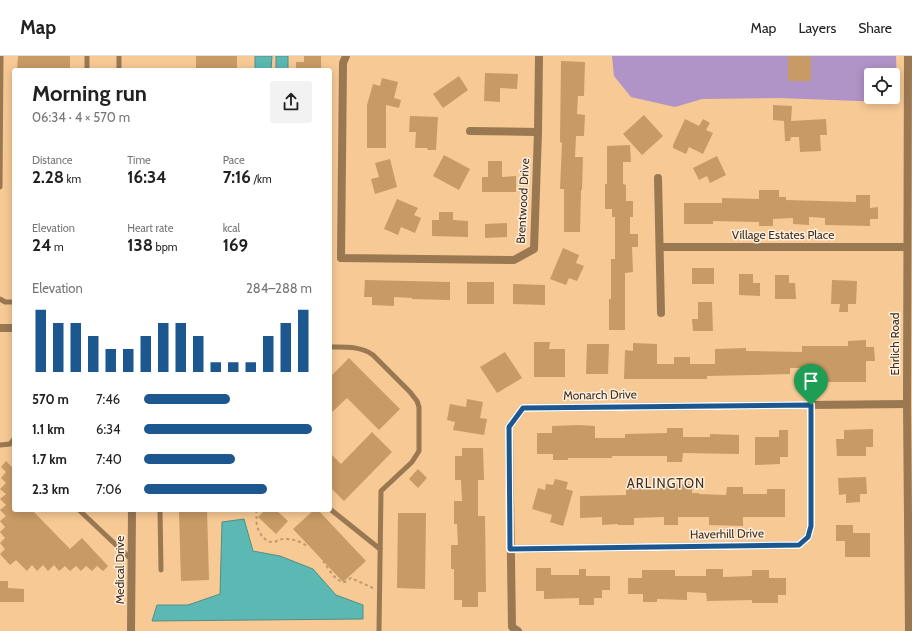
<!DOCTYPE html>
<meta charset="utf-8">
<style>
:root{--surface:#fff;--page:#f2f2f2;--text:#222;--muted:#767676;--line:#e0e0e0;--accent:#1c588f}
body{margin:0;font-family:Cabin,sans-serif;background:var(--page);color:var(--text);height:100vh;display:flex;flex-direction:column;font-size:15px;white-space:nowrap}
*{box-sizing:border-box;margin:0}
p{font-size:13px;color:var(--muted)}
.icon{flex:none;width:22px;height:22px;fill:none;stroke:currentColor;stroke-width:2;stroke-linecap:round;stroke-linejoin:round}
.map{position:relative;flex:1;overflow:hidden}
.side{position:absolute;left:12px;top:12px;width:320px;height:444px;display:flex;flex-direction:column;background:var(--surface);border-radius:4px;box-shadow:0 2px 10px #0003}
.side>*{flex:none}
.buttons{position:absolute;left:864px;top:12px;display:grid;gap:8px}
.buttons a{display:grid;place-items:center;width:36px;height:36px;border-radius:4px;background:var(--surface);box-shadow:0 2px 10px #0003;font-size:20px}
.pin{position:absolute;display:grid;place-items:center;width:34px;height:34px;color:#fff;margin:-41px -17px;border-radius:50% 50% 50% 0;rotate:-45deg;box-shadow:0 0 4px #0007}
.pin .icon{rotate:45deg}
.round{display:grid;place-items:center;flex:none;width:42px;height:42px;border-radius:4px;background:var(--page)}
.head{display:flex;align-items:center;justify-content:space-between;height:68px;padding:0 20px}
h1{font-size:22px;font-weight:700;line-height:30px}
.metrics{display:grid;grid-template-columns:repeat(3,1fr);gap:6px;height:68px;padding:4px 20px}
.metrics div{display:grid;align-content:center}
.metrics b{font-size:17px;font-weight:700}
.metrics small{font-size:11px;font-weight:400}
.metrics p{font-size:11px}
.chart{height:112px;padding:8px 20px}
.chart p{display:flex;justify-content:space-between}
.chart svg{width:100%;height:72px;margin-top:4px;stroke:var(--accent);stroke-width:6}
ul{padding:0 20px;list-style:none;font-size:13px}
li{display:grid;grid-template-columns:64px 48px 1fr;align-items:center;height:30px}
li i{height:10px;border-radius:5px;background:var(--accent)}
header{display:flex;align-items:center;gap:24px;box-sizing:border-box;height:56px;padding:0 20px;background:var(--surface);border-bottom:1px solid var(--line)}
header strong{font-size:19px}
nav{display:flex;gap:22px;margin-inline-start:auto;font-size:14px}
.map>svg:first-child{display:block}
</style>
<header>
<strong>Map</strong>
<nav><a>Map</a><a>Layers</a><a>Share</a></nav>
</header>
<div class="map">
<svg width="912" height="575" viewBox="0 0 912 575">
<rect width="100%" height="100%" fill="#f7c995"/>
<!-- green -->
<polygon fill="#b093c7" points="612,0 896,0 897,35 893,39 893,19 871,19 871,41 891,41 886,46 779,42 702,43 675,51 631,41 614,20"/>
<!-- water -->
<g fill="#5cb8b2" stroke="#548f84">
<polygon points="255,0 272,0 271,14 255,14"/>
<rect x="276" y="0" width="12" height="14"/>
<polygon points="244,463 253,495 280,500 313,513 336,539 363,549 363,563 152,565 157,549 188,549 220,538 222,466"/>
</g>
<!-- building -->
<g fill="#c89a65">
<polygon points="18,0 70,0 70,14 17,14"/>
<rect x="196" y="0" width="41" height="14"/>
<polygon points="304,0 321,0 321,14 296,14 296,6 304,6"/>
<rect x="788" y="0" width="23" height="25"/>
<polygon points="561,5 585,6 584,40 578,40 577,58 585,59 584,80 576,80 575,101 583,101 582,134 581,134 580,176 564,176 564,133 560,133 562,87 560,86"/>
<polygon points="485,17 518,18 517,33 500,32 500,46 484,45"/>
<polygon points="459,20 468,34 443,52 433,38"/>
<polygon points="382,22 398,26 394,42 401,44 399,52 386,49 386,92 367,92 367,49 373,28 380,30"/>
<polygon points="773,49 792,50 791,65 826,63 827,79 820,79 821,95 800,96 799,81 791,81 790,85 785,85 784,65 773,64"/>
<polygon points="644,59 663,80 642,99 623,78"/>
<polygon points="410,60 438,61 436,94 428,94 427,92 415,92 416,76 409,76"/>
<polygon points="685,63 699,70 703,63 710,67 706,74 713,77 703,98 689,91 686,98 673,92 673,89"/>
<polygon points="630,89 631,106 623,106 623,128 626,129 626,145 633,145 633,161 630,161 630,178 638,178 638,191 632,191 633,216 625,217 625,274 609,274 609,243 611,243 611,203 615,203 615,161 612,161 612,153 605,153 605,128 607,128 607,90"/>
<polygon points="444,99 470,113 459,134 433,120"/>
<polygon points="717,100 726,119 710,127 707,120 699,124 693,112"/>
<polygon points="390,103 397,131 375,138 371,123 379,121 375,107"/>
<polygon points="488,105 502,105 502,121 516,120 516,136 482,136 482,121 488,121"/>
<polygon points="759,134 779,134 779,141 786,141 786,144 856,146 856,139 870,139 870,152 878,151 878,163 870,163 870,170 825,169 825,162 809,161 809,169 793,168 793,162 773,163 773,170 759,170 759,166 713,165 713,168 684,168 684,147 722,147 722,142 759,143"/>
<polygon points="397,143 418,152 414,159 421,162 415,177 401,171 398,179 384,173"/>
<polygon points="439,156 453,156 453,164 468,165 468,181 432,180 432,164 439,164"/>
<polygon points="507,167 507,181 485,182 485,168"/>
<polygon points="563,192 579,199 576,207 584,210 577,225 569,222 566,229 550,223"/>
<rect x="692" y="212" width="22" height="16"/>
<polygon points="739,218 753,218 753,227 760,227 760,240 739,239"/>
<polygon points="775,219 789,219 789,227 795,227 796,243 775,243"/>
<polygon points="365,224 450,226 450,244 412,243 412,242 394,241 394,250 372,249 372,241 364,241"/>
<polygon points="832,224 857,225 856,248 848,248 848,256 839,256 840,248 831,248"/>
<rect x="467" y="226" width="27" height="22"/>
<polygon points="513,228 545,229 545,249 513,248"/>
<polygon points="698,246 712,246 713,275 693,275 692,263 698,263"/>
<polygon points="866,284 866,291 874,291 875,305 866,305 866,326 823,326 823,319 809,319 809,312 790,312 790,318 707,320 707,323 624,323 625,294 633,295 633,287 657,288 657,308 674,308 674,301 690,301 690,308 715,308 715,293 746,292 746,295 802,296 802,290 848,290 848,285"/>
<polygon points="534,286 550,286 549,293 565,293 565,321 534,321"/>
<polygon points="587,288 609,288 608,318 586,318"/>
<polygon points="505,296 522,322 497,337 480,311"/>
<polygon points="349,302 400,353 379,374 347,342 330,358 330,321"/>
<polygon points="467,343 483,346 480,362 487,363 484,379 453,374 455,366 447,364 450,348 466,351"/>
<polygon points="578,369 595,370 595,382 625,382 625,378 667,377 667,372 683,372 683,381 710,381 710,378 739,379 739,398 683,397 682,406 667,406 667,400 612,400 612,402 568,402 568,404 553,404 553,398 537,398 537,377 552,377 552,370"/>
<polygon points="873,373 873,391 866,391 866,400 837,400 836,383 844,383 844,374"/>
<polygon points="779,374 788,374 788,401 780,401 780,408 755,409 755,381 779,381"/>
<polygon points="372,376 392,396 344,445 330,431 330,397 341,408"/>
<polygon points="462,392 483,392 484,424 478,424 478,460 485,460 486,536 478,536 478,551 462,551 462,544 454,544 454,513 451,513 451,489 458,489 457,468 454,468 454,445 462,445 461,424 455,424 455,400 462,400"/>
<polygon points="6,405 12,411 14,409 14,454 32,454 70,493 82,482 108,510 103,515 97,510 92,515 86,510 81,515 76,510 70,515 65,510 59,515 54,509 48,515 43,509 37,515 32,509 27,515 16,504 10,509 0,498 5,493 0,487 5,482 0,476 5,471 0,465 6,460 0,454 6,449 0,443 6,438 0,433 6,427 1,422 6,416 1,411"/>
<polygon points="418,413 427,422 418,432 409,423"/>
<polygon points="866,421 867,438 860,438 860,446 846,447 846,438 839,439 838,422"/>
<polygon points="555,423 568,426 566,433 573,435 563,470 550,466 552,459 532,453 538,432 545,434 546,428 553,429"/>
<polygon points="692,428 692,437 699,437 699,438 726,439 727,431 743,431 743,438 767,438 767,433 785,433 785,461 743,461 743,470 709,469 709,461 678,461 678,469 664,469 664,461 634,462 634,469 618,469 618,468 602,469 602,461 580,462 580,440 626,439 626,432 663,432 663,429"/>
<polygon points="207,454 209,524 181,525 179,455"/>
<polygon points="265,454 276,454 288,465 276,478 258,461"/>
<polygon points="314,454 318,454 366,505 343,526 293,473"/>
<polygon points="398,457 426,457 425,533 397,532"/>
<polygon points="836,469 853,469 853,477 870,477 870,501 845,501 845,485 836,485"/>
<polygon points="536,512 551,512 551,519 579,519 579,513 586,513 586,520 610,520 610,534 602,534 602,542 594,542 594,549 579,549 579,542 544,543 544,535 536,535"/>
<polygon points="706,513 723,513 723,521 752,520 752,514 769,514 769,522 786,522 786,539 778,539 778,547 752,547 752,544 707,545 706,537 687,536 687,544 657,543 657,546 643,546 643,538 628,538 628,522 642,522 642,514 675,514 675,520 706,520"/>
<polygon points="0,525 8,525 8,532 24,533 24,546 0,546"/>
</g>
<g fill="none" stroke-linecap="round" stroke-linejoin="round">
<!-- path -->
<g stroke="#be996e" stroke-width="2" stroke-dasharray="3 3" stroke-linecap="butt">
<path d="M256,454C257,459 256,464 257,470C259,477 265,487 274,486C278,485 282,482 286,483C294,483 301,486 307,490"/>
<path d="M323,505C329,513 335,526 345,526L351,522L373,532"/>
</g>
<!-- lane -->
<g stroke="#997852" stroke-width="5">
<polyline points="87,14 87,0"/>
<polyline points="119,14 119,0"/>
<polyline points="0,131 1,0"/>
<polyline points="0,243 5,246 14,246"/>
<path d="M330,291C345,291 361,290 373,299L410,336L417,345L419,351V395L412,406L381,435L379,575"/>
<polyline points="0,389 10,388 14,383"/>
<polyline points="330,453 380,493"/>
<polyline points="79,454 132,504"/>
<polyline points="160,454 161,514"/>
</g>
<!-- street -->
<g stroke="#997852" stroke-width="8">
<polyline points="346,0 343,7 341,202 514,204 534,193 538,76 539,0"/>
<polyline points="908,0 907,348 909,575"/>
<polyline points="470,75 538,76"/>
<polyline points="658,122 661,257"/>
<polyline points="660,191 907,191"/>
<polyline points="0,272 14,272"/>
<polyline points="510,493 799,489 808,481 811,470 811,349"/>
<polyline points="131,575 132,454"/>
<polyline points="518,575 512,571 509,371 523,352 907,348"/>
</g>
</g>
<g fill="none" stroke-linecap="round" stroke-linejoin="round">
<!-- route casing -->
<g stroke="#fff" stroke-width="8">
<polygon id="route" points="811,349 811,470 808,481 799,489 510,493 509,371 523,352"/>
</g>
<!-- route -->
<use href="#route" stroke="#1c588f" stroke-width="5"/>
</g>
<g text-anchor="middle" stroke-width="3" stroke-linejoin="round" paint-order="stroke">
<!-- street labels -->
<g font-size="12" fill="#412f1a" stroke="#fff0e1">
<text transform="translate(523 145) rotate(-87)" y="4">Brentwood Drive</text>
<text x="783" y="183">Village Estates Place</text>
<text transform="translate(895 288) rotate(-90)" y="4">Ehrlich Road</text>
<text transform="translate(600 339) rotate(-1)" y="4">Monarch Drive</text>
<text transform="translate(727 478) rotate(-1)" y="4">Haverhill Drive</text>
<text transform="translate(120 514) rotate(-90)" y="4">Medical Drive</text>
</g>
<!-- neighbourhood labels -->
<g font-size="13" letter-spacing="1" fill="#412f1a" stroke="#fff0e1">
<text x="666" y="432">ARLINGTON</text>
</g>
</g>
</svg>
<div class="buttons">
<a><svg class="icon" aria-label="locate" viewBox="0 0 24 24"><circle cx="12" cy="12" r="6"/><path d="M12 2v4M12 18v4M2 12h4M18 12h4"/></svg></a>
</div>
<div class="pin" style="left:811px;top:349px;background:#1e9e55"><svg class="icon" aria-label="arrive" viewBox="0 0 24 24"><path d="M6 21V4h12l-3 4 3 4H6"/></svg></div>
<section class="side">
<div class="head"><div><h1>Morning run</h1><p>06:34 · 4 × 570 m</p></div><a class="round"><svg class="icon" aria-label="share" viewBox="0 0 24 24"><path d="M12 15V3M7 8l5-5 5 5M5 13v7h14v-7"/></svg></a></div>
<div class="metrics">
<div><p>Distance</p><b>2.28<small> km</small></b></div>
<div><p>Time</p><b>16:34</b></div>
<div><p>Pace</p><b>7:16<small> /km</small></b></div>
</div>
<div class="metrics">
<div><p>Elevation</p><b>24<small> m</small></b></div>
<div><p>Heart rate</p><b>138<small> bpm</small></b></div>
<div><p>kcal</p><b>169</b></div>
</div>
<div class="chart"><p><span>Elevation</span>284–288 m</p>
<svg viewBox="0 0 160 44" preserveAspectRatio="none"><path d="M5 44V6M15 44V14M25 44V14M35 44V22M45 44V30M55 44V30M65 44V22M75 44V14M85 44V14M95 44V22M105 44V38M115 44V38M125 44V38M135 44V22M145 44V14M155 44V6"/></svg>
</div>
<ul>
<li><b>570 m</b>7:46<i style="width:51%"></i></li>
<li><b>1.1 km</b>6:34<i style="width:100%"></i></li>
<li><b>1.7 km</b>7:40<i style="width:54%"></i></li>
<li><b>2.3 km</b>7:06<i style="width:73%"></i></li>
</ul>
</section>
</div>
